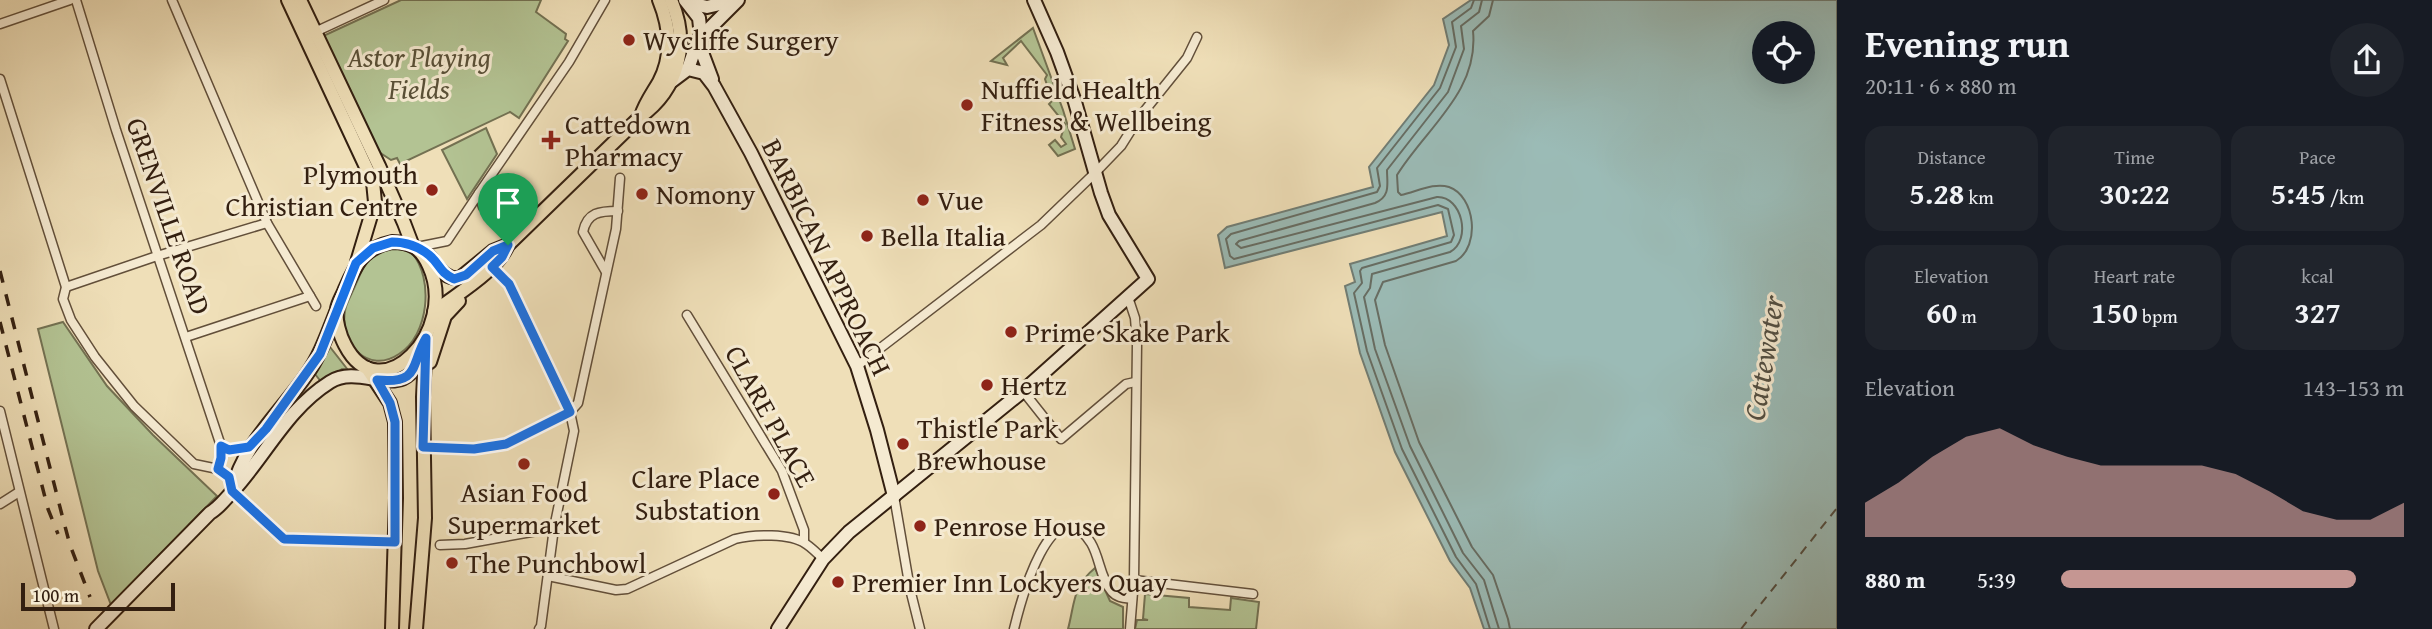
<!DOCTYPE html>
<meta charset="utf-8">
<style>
:root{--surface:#171b24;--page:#20242c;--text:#f1f3f6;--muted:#9ea1a6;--accent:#c59692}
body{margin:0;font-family:"Gentium Book Plus",serif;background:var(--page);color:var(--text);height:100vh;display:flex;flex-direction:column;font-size:26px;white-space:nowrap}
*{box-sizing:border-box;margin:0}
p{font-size:23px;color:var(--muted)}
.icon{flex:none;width:38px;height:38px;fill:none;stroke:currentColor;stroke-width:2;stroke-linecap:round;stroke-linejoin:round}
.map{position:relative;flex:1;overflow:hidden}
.side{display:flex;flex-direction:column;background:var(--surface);width:595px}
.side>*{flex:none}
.buttons{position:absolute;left:1752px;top:21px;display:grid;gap:14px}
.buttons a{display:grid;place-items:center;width:63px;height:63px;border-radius:50%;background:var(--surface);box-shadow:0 7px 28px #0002;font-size:35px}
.scale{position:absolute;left:21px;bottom:18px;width:154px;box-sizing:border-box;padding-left:7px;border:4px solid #331f10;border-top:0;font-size:19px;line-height:24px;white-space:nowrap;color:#331f10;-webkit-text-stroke:5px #f5ead1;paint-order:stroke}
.pin{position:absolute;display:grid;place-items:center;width:60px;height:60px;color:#fff;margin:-72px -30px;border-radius:50% 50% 50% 0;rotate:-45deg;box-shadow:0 0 7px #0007}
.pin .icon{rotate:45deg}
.round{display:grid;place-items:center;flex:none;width:74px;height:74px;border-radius:37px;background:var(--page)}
.headline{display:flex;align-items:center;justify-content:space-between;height:119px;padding:0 28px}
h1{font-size:38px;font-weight:700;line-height:52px}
.figures{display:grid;grid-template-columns:repeat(3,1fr);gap:10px;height:119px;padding:7px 28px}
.figures div{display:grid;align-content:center;border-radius:18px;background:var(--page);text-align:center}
.figures b{font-size:30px;font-weight:700}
.figures small{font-size:19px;font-weight:400}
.figures p{font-size:19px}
.chart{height:196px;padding:14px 28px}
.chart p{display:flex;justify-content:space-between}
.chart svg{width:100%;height:126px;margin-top:7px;fill:var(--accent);opacity:.7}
ul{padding:0 28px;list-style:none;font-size:23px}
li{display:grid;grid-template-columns:112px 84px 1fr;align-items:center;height:52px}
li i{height:18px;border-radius:9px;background:var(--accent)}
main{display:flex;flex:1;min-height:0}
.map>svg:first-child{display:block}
</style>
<main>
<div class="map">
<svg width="1837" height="629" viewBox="0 0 1837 629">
<rect width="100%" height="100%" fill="#efdfb8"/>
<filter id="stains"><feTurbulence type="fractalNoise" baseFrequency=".00286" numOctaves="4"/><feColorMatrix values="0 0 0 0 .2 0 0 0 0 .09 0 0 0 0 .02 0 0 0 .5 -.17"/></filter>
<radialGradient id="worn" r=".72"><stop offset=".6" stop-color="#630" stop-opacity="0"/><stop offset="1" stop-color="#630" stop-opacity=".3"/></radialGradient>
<!-- green -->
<g fill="#b3c393" stroke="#737152" stroke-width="2">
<polygon points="401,0 541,0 536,12 566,34 565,39 568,41 519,118 510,112 400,164 397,158 391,160 376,150 321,37"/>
<polygon points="1033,28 1063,110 1075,149 1058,156 1049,145 1055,140 1061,147 1066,144 1061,137 1065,124 1049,104 1056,97 1048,88 1045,79 1047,75 1021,41 1003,58 1007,65 991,61"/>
<polygon points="486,128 497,154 467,199 442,150"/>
<path d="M399,248L412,253C434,279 429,335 399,354C368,375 339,343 345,311C346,303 352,294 355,286C366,261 369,250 399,248Z"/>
<polygon points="63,322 107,386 153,435 217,496 111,605 98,571 38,329"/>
<polygon points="330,347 348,370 342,369 322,383 315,374"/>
<path d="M1095,568L1110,601L1123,607V629H1068C1075,603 1072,587 1095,568Z"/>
<polygon points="1145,594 1189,598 1189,607 1230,610 1231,598 1259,602 1256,629 1135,629 1137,620 1148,620 1143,619"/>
</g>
<!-- water -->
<path fill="#9bbbb6" stroke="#717d74" stroke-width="2" fill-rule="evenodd" d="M1471,0H1837V629H1484L1470,588L1450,561L1395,452L1360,353L1345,286L1355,282L1350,264L1447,236L1442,212L1225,268L1218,235L1227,227L1373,187L1369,167L1434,85L1449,45L1443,19ZM1764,33H1802V72H1764Z"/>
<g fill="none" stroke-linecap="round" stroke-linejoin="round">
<!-- shore -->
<g stroke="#676d63" stroke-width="2">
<polyline points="1474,0 1471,8 1452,22 1456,47 1440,88 1377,168 1380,186 1377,192 1231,234 1226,239 1230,256 1234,259 1438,205 1448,209 1454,235 1451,242 1362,268 1360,271 1362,283 1354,293 1367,351 1402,449 1456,557 1476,584 1490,629"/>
<path d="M1482,0L1479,12L1461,26L1464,49L1448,92L1387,170C1387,184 1391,196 1375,203L1239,241L1236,244L1241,248L1437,197C1462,196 1472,240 1450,252L1372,274L1370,288L1364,297L1375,349L1410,446L1463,553L1484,580L1499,629"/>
<path d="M1493,0L1489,16L1473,31C1479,92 1426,128 1397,175L1398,192L1401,195C1416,192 1434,182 1449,187C1475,196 1481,246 1456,261L1383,282L1375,300L1385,345L1419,442L1472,547L1493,575L1508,619L1510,629"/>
</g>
<!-- ferry -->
<polyline stroke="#524e42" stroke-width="2" stroke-dasharray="9 7" stroke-linecap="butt" points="1741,629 1837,508"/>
<!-- street casing -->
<g stroke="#624f3a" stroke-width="11">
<g id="street">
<polyline points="76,0 116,130 221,446 221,458 218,469"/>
<polyline points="172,0 267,223 316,306"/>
<polyline points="0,24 70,0"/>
<polyline points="315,32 384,0"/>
<polyline points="0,79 66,287 63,299 71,320 95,357 134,406 194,464 218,469 229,477 232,491 284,539 395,542"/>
<polyline points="483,207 479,193 569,62 605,0"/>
<polyline points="417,247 447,241 479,193"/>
<polyline points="492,267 509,283 570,412 574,431 554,528 541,626 539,629"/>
<path d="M606,272L583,232C587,212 600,211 618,211"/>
<polyline points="66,287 157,256 267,223"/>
<polyline points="1128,297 1135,318 1137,344 1134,580 1130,629"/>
<polyline points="687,315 782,471 804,530 804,542"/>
<polyline points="186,337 310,296"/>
<polyline points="857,366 1041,225 1095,173 1121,146 1138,119 1187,58 1197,37"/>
<polyline points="1023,391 1061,439 1126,384 1135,382"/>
<polyline points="0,411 54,629"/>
<polyline points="221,446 229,450 249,447"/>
<polyline points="423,447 474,448 506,444 570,412 578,403 616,229 620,178"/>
<polyline points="894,496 910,589 920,629"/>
<polyline points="0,504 19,492"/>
<polyline points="440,545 465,544 554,528"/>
<path d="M548,576L616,590L627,589L735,539C753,534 791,533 806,544C812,548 818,554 823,559"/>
<polyline points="1134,580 1253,594"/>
<path d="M1014,629C1020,604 1052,482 1091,543C1100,558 1100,578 1112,592C1117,598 1125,598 1132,599"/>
</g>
</g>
<!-- secondary casing -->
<g stroke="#331f10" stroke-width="16">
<g id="secondary">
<polyline points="685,0 699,18 703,55 712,79"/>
<polyline points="689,3 707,7 733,1"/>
<polyline points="688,69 698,40 738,0"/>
<polyline points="672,81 688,69 704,73 714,86 751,153 857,366 877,430 894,496"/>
<path d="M232,491C243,444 281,412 307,374C321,354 328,332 337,310"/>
<path d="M96,629L210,513C220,507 225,499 233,491C266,455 287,409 330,382C364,361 411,410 422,346"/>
<polyline points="778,629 823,559 849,532 1023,391 1148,279 1109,215 1101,193 1075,102 1057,52 1034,0"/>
</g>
</g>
<!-- primary casing -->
<g stroke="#331f10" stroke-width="16">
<g id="primary">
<polyline points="288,0 373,182 375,202 357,262"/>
<polyline points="300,0 379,166 404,223 412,244"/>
<path d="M641,116C645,103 652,94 659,82C673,56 670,27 659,0"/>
<path d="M392,242C411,242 421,248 429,266C459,331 380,413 345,345C340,336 335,319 337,309C338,302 343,295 345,289C356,264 363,248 392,242Z"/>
<path d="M430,257C438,267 445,280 460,278L493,251L508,245"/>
<path d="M434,312C458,293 495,273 508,245L640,117C679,89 690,43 671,0"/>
<polyline points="430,362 445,316 459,301"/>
<polyline points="367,368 390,403 395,422 396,498 392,629"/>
<polyline points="416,629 425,518 423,397 426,339"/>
</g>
</g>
<!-- street -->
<use href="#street" stroke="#f5ead1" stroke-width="8"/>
<!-- secondary -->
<use href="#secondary" stroke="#f5ead1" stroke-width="12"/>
<!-- primary -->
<use href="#primary" stroke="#efdfb8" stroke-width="12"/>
<!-- rail -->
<g stroke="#331f10" stroke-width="3.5" stroke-dasharray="12 12" stroke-linecap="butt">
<polyline points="0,271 62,515 70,545 90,597"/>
<polyline points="0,322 48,509 58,534"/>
</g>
</g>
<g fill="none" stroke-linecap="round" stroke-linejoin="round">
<!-- route casing -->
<g stroke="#fff" stroke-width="14">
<path id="route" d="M392,242C406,242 418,246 429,255C440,264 439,272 454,279L466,275L493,251L508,245L502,257L492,267L509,284L570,412L506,444L474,449L423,447L426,338C410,365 421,384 377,380L390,403L395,422V542L284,539L232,491L229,477L218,469L221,458V446L229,450L249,447L266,429L320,354L356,263L373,248Z"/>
</g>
<!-- route -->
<use href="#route" stroke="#1a73e8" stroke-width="9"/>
</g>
<!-- markers -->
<g fill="#8f2418" stroke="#f5ead1" stroke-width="2.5">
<circle cx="629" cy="40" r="7"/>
<circle cx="967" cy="105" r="7"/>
<path d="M547.5 129.5h7v7h7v7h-7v7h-7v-7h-7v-7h7z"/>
<circle cx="432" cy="190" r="7"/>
<circle cx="642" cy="194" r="7"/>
<circle cx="923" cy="200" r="7"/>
<circle cx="867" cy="236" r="7"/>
<circle cx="1011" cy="332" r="7"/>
<circle cx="987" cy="385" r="7"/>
<circle cx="903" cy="444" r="7"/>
<circle cx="524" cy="464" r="7"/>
<circle cx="774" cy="494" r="7"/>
<circle cx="920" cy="526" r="7"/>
<circle cx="452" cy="563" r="7"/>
<circle cx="838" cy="582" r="7"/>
</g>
<g text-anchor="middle" stroke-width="6" stroke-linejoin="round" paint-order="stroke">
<!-- poi labels -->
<g font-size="28" fill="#331f10" stroke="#f5ead1" text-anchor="start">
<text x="643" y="50">Wycliffe Surgery</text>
<text x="981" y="99">Nuffield Health<tspan x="981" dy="32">Fitness &amp; Wellbeing</tspan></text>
<text x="565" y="134">Cattedown<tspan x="565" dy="32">Pharmacy</tspan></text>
<text x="418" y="184" text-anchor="end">Plymouth<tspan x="418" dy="32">Christian Centre</tspan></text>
<text x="656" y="204">Nomony</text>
<text x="937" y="210">Vue</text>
<text x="881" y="246">Bella Italia</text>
<text x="1025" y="342">Prime Skake Park</text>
<text x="1001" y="395">Hertz</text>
<text x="917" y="438">Thistle Park<tspan x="917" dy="32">Brewhouse</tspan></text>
<text x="760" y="488" text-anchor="end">Clare Place<tspan x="760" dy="32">Substation</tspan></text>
<text x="524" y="502" text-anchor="middle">Asian Food<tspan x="524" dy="32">Supermarket</tspan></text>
<text x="934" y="536">Penrose House</text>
<text x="466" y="573">The Punchbowl</text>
<text x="852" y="592">Premier Inn Lockyers Quay</text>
</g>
<!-- park labels -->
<g font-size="28" font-style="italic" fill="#595037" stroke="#f5ead1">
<text x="419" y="67">Astor Playing<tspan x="419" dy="32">Fields</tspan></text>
</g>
<!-- street labels -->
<g font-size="28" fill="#331f10" stroke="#f5ead1">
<text transform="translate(169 216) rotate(71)" y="10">GRENVILLE ROAD</text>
<text transform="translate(827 257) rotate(64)" y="10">BARBICAN APPROACH</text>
<text transform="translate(771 416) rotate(61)" y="10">CLARE PLACE</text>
</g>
<!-- water labels -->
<g font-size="30" font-style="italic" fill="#524e42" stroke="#f5ead1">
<text transform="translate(1764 358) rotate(-81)" y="10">Cattewater</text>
</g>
</g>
<rect width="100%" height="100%" filter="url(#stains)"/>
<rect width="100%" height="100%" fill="url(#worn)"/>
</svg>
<div class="buttons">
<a><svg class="icon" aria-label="locate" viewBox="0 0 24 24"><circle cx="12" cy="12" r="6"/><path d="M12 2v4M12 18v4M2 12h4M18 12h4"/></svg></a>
</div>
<div class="scale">100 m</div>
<div class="pin" style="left:508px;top:245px;background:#1e9e55"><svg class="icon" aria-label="arrive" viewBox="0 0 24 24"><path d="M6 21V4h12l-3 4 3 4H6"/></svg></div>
</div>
<section class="side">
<div class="headline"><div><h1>Evening run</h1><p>20:11 · 6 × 880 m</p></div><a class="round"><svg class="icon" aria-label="share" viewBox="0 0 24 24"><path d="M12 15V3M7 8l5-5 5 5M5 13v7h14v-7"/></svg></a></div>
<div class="figures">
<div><p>Distance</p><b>5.28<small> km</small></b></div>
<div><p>Time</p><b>30:22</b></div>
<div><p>Pace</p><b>5:45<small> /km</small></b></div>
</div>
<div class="figures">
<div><p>Elevation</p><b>60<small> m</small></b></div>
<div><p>Heart rate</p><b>150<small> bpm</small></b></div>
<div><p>kcal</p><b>327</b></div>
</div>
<div class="chart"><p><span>Elevation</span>143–153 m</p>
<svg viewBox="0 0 160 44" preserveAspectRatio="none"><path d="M0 44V32L10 25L20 16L30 9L40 6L50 12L60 16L70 19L80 19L90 19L100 19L110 22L120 28L130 35L140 38L150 38L160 32V44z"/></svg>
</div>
<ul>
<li><b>880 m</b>5:39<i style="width:86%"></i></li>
</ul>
</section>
</main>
